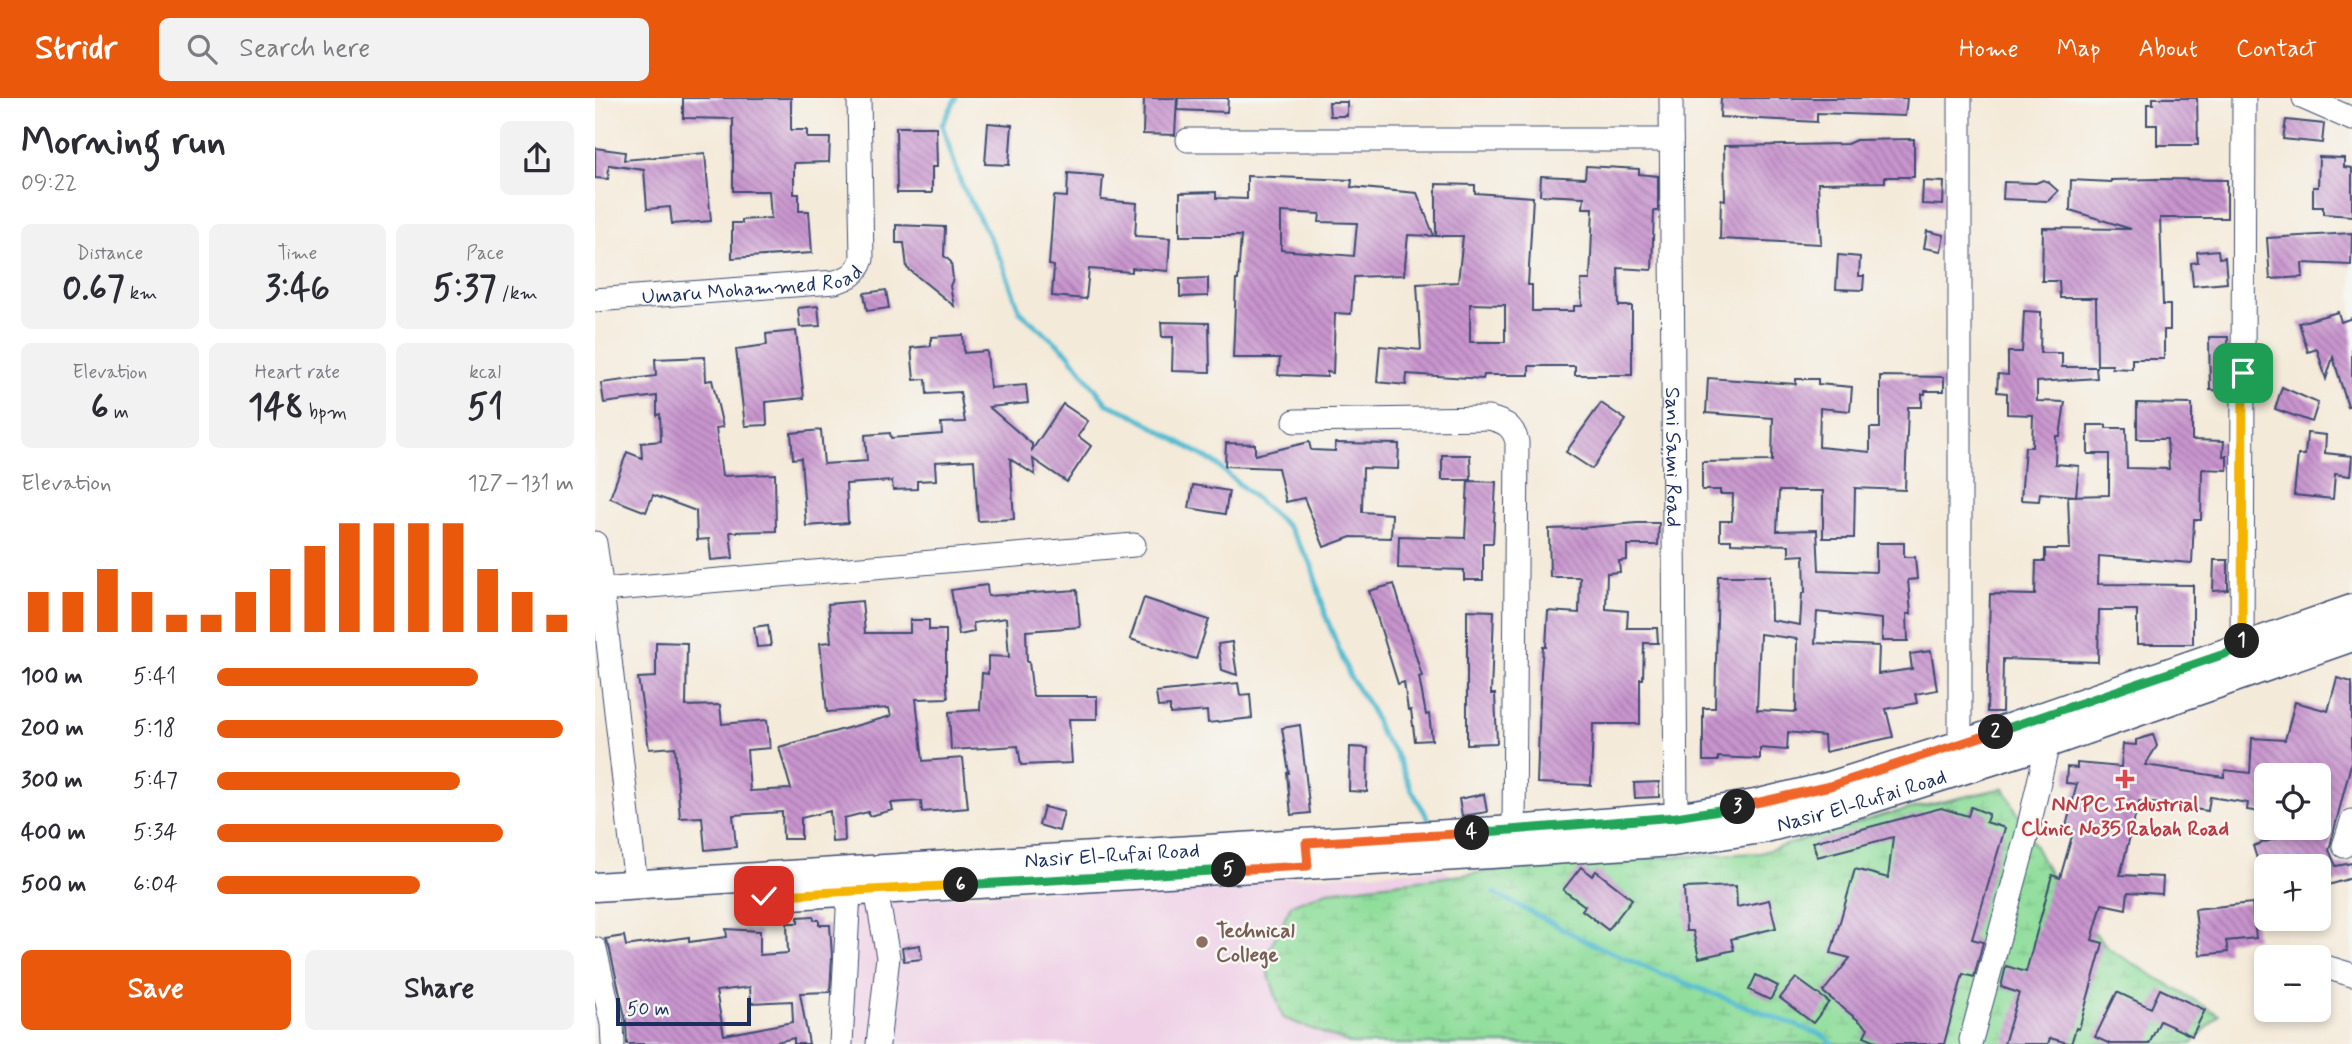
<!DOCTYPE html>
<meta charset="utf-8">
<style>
:root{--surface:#fff;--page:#f2f2f3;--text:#2b2b33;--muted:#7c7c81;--accent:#ea580c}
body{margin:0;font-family:Mynerve,sans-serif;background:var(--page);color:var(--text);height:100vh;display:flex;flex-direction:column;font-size:26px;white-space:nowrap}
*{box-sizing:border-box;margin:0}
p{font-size:23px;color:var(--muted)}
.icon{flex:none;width:38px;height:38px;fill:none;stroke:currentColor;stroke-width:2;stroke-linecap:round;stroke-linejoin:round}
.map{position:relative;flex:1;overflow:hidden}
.drawer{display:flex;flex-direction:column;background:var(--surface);width:595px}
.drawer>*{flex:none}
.buttons{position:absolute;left:1659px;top:665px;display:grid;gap:14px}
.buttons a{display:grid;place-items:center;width:77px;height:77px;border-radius:10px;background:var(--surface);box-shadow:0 4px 10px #0003;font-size:35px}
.scale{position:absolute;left:21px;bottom:18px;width:135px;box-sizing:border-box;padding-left:7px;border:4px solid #1b2f5e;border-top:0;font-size:19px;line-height:24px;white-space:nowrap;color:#1b2f5e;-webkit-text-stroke:5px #f6f6f2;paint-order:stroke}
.pin{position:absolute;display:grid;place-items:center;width:60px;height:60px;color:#fff;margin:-30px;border-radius:14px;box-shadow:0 4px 10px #0006}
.km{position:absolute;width:35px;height:35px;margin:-18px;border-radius:50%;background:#222;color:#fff;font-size:19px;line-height:35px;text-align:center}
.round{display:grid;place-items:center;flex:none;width:74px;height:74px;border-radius:10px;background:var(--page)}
.summary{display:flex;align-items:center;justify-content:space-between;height:119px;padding:0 21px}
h1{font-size:38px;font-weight:800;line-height:52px}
.figures{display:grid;grid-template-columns:repeat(3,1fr);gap:10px;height:119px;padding:7px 21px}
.figures div{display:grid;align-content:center;border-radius:10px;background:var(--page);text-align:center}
.figures b{font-size:35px;font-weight:800}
.figures small{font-size:19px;font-weight:400}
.figures p{font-size:19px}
.chart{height:196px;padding:14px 21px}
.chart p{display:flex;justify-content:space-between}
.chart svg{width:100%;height:126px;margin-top:7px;stroke:var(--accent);stroke-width:6}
.button{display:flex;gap:14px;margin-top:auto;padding:14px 21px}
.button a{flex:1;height:80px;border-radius:10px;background:var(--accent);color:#fff;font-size:28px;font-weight:800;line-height:80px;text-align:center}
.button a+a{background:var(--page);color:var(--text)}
ul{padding:0 21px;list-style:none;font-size:23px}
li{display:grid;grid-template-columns:112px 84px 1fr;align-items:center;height:52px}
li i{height:18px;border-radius:9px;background:var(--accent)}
header{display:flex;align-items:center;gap:42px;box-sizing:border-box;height:98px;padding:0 35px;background:var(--accent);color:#fff}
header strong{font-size:33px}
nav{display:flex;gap:38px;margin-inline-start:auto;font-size:24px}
.search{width:490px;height:63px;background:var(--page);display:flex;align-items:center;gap:18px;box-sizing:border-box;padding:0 24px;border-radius:10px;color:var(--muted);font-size:26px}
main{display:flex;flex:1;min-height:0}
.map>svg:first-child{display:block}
</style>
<header>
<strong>Stridr</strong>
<div class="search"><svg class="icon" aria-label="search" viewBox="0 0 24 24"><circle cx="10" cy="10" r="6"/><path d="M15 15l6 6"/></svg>Search here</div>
<nav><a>Home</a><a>Map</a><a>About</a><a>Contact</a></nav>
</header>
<main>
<section class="drawer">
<div class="summary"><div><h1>Morning run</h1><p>09:22</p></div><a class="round"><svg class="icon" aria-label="share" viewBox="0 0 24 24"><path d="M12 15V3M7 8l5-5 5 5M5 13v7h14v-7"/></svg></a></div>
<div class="figures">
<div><p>Distance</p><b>0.67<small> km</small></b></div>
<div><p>Time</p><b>3:46</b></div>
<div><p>Pace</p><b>5:37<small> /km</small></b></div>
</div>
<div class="figures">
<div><p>Elevation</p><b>6<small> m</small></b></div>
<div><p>Heart rate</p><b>148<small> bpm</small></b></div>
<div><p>kcal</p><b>51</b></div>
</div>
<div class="chart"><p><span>Elevation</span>127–131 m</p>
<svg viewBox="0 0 160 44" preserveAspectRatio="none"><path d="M5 44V30M15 44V30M25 44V22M35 44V30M45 44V38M55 44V38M65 44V30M75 44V22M85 44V14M95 44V6M105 44V6M115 44V6M125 44V6M135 44V22M145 44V30M155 44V38"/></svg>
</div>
<ul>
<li><b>100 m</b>5:41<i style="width:73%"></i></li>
<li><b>200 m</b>5:18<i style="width:97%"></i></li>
<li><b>300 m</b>5:47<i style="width:68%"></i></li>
<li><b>400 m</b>5:34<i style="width:80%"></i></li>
<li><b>500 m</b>6:04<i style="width:57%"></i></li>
</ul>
<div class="button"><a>Save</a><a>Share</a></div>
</section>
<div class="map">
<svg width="1757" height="946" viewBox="0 0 1757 946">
<defs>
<pattern id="wetland-marsh" width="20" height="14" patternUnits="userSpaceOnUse" patternTransform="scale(1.75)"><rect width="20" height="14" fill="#91de9c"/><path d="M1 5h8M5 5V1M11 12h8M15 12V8" fill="none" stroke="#7cbf89"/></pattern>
<pattern id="building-back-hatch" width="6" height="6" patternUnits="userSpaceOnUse" patternTransform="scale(1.75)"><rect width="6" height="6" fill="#c894cd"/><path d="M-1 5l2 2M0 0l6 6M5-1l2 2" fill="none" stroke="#a279aa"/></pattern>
</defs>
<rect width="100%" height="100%" fill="#f6f6f2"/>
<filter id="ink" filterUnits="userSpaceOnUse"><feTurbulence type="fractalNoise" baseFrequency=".0143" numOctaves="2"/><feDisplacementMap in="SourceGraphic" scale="14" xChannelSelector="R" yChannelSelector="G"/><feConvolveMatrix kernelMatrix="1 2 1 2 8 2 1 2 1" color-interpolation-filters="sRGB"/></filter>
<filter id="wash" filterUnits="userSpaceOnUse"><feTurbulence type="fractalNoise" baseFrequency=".00686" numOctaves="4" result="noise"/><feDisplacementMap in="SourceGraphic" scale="28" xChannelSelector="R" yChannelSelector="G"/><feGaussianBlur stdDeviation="1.57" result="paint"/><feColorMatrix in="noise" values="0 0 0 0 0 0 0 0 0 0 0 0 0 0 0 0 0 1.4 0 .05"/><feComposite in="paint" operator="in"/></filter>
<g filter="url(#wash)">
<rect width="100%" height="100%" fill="#f4ead9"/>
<!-- built -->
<polygon fill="#efd0e6" points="847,771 1159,946 251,946 258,804"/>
<!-- wetland -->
<polygon fill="url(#wetland-marsh)" stroke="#56867d" stroke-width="2" points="1409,690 1464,794 1514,851 1624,917 1597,946 756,946 688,920 669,862 696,807 732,793 992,762 1165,755 1288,717"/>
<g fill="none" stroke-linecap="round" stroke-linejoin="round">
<!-- stream -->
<g stroke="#54bcd2" stroke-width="5">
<polyline points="361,0 347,27 366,85 407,164 425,214 472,254 512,306 535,315 620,365 693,429 716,465 731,519 755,579 776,611 786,637 801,656 816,691 834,722"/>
<polyline points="899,795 991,843 1061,874 1229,938 1237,946"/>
</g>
</g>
<g id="blocks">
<!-- building -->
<g fill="url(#building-back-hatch)" fill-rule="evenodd">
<polygon points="88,0 196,0 196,32 212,32 212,40 235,40 234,64 199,65 199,96 204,96 204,113 214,113 217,155 137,160 137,125 147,125 147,122 176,120 174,93 138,93 138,21 88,20"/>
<polygon points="549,0 582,0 580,37 548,36"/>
<polygon points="583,0 633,0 632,14 582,12"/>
<polygon points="1126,0 1312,0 1310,18 1222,15 1222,24 1125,19"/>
<polygon points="1558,0 1602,0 1603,47 1562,47 1562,27 1552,27 1552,6 1558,6"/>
<polygon points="734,4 752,4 752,18 735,18"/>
<polygon points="1691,22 1729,26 1727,45 1688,41"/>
<polygon points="393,25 417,27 414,67 390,66"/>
<polygon points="301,29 341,29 342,69 337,69 337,95 302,95"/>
<polygon points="1319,41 1319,79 1290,79 1290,84 1223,85 1226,146 1125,141 1126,101 1130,102 1129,48 1252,46 1261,42"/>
<polygon points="0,50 30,54 29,62 110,55 116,123 77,126 75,109 52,111 49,72 14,67 13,81 0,80"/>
<polygon points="1724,59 1749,60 1749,69 1757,70 1757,118 1728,116 1728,109 1718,109 1718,89 1723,89"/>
<path d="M991,68L1044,71V76L1063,78V113H1059L1057,172L1023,170L1024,208H1037V277H980V268H934V277H889L888,281L812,276L811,287L782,284L785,248L826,252L822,186L863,184L868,138H841V86L880,87V95L938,99L933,187H937V213H979V208H987L986,182H995L998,110H988L989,99L945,97L946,78L990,80ZM875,206L910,207V244H875Z"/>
<polygon points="473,75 508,78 506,102 542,105 540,138 575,140 573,173 537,170 537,174 494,171 491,201 457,198 459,168 454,167 459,98 472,99"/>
<path d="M652,78L757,82L756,89L822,95L839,138L813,137L809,177L759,179L756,216L740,215L738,275L732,274V279L683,277L685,260H638L641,182H643L646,138H585V95L621,94V100L652,101ZM686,114L725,116L724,124L762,125L759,158L686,152Z"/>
<polygon points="1563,81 1632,82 1632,120 1565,120 1568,207 1575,207 1575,232 1569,232 1569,261 1537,261 1537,271 1517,270 1517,267 1502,267 1501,200 1465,200 1464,183 1447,183 1448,130 1536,131 1475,112 1476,82 1516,84 1516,82"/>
<polygon points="1448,82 1453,84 1463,93 1453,103 1408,101 1409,84 1441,85"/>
<polygon points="1328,83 1349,84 1348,107 1327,106"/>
<polygon points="301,127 350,129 349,158 356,164 358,181 355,188 359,208 312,170 309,145 301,145"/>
<polygon points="1332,133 1349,137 1346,153 1329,150"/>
<polygon points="1757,135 1756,167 1707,165 1708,179 1675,181 1672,140"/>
<polygon points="1623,152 1624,160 1630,159 1632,185 1598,188 1596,165 1603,164 1602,154"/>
<polygon points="1243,157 1265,159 1264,178 1269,178 1268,192 1241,191"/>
<polygon points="613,180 613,198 585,199 585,181"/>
<polygon points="291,192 294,210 272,213 269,195"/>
<polygon points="223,208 225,228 205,229 203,210"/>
<polygon points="1429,213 1446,214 1445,255 1467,255 1467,269 1501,269 1502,280 1442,284 1442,303 1470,304 1465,338 1461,338 1460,366 1484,368 1481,398 1445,395 1444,403 1426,402 1430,349 1437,349 1438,317 1412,316 1412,295 1402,294 1403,276 1413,277 1413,254 1427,254"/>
<polygon points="1743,214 1746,224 1757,220 1757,308 1753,309 1738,259 1731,281 1722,251 1713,254 1704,225"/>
<polygon points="566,224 614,225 615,274 577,273 578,239 567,239"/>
<polygon points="201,233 209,300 171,304 172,327 150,328 141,251 172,247 171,236"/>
<polygon points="368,237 369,255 392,253 395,290 431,287 433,305 394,309 437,346 437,352 468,306 493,323 483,338 496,348 472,384 438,361 440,377 415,361 419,421 383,423 379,362 340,364 341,382 322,383 322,391 298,392 297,383 251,386 253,425 211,428 206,360 198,361 196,335 226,332 229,366 272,363 270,337 295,335 296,340 347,336 346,325 370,324 365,294 332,296 331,281 319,282 316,250 336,248 336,239"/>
<polygon points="1614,239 1633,239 1634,293 1615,292"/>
<polygon points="110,259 111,283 117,282 128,329 121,330 127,378 180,376 181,433 135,434 138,460 116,462 114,441 102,442 101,413 58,397 51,414 15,400 32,354 47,360 46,345 66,343 65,316 62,317 62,298 9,305 6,285 61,278 60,261"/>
<path d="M1285,278L1349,279V293H1330V296H1327V309H1313L1310,392L1260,390L1259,440H1228V393H1184L1182,433L1222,432L1224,472L1281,474V445H1309V459H1320L1322,481L1313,482L1316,516H1312L1313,543H1287V521L1222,514L1220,545L1284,548L1283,576L1317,571L1315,556L1336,553L1342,592L1320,596L1322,605L1291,611L1298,639L1230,654L1229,638L1193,634L1192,652L1165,650V661L1123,659V663H1108V610H1120L1123,478H1175L1176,522L1205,527L1207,495H1210L1209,457L1194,458V447L1136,445V442H1125V423H1137L1138,396H1125V392H1107V364L1177,363L1178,320L1111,315L1113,280L1201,286V281H1223V286L1257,289L1255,313L1225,310L1224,349L1275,354V330H1285ZM1165,536L1202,541L1201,614L1162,612Z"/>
<polygon points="1687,289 1723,305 1717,324 1680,311"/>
<polygon points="1006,305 1031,322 997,371 971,354"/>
<polygon points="1542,305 1597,306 1597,342 1629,343 1628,358 1632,358 1632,372 1607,371 1606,422 1599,422 1597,465 1504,458 1503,486 1598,487 1598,546 1542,546 1542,512 1504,512 1503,564 1408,561 1407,614 1392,614 1395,496 1440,497 1441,463 1450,463 1450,451 1475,451 1473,398 1514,397 1514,356 1493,356 1493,327 1511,327 1511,330 1531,330 1532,370 1574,371 1572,341 1542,341"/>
<polygon points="1712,335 1731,337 1730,355 1757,358 1755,378 1740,376 1738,401 1699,397 1703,357 1710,357"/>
<polygon points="714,344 716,352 740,353 740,345 804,346 803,371 768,370 767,414 797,416 796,440 756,439 729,449 709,400 691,404 683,370 630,368 631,345 660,346 660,357"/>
<polygon points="847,357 875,357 876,382 847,382"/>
<polygon points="873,383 901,384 898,445 888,445 888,482 869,482 869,472 803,470 804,438 870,440"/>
<polygon points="598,387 634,393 630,416 594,410"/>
<polygon points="1042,425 1064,425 1063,447 1032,447 1032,462 1024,463 1025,474 1012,475 1011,511 1033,513 1032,530 1062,530 1063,545 1049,545 1048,581 1045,581 1045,626 998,626 996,687 942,685 946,574 948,549 951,549 953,513 984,515 985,479 955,479 954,431 985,430"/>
<polygon points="1619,462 1633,462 1633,492 1618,493"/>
<polygon points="799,486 827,578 824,579 831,617 834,616 837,642 820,643 816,612 813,612 809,584 803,586 774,493"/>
<polygon points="392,487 393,498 482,492 485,529 431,533 432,564 434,564 438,598 502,598 502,621 474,621 477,665 426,667 423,648 356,652 354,614 385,612 387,575 393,576 393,558 414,559 411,520 378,525 379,534 364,537 356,492"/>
<polygon points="549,500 614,522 601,561 535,541"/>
<polygon points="267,503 270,535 315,535 315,522 334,522 334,532 351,532 351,584 353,600 321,601 328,663 368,660 373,710 327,714 326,703 296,705 298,712 274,718 273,714 249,720 250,743 237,744 235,713 206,720 206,741 188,741 187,714 138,717 141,749 110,752 107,719 85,720 80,649 54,651 43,580 61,579 61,544 92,545 91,608 125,607 127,626 172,622 175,650 152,652 155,693 196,691 184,649 296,618 294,610 232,614 225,545 236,544 233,506"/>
<polygon points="872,512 899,513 896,596 900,596 902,645 872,646"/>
<polygon points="173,527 176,548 162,549 159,529"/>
<polygon points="637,544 642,577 627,572 623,546"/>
<polygon points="1742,580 1757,584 1757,662 1734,752 1741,768 1757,765 1757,780 1724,790 1724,768 1669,768 1668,762 1663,764 1658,748 1712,730 1724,730 1724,675 1671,673 1671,715 1652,712 1653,705 1615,699 1613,713 1544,703 1525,777 1568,779 1567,796 1533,794 1531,811 1507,806 1497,842 1508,845 1484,931 1481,930 1476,946 1455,940 1453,946 1409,946 1424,895 1406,889 1411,868 1431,874 1457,777 1465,780 1477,738 1469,736 1482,686 1471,685 1472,669 1482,670 1482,665 1526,669 1528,646 1541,647 1541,642 1558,637 1562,648 1550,667 1629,679 1630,672 1655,675 1657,640 1690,642 1700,604 1733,613"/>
<polygon points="643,585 645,597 655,596 657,620 613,625 612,613 575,616 575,608 563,609 561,594"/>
<polygon points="705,627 715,715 696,717 692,675 694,675 687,630"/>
<polygon points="755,649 773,650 772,694 754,693"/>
<polygon points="1064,684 1064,699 1040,700 1039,685"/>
<polygon points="889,696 892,714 867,718 864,701"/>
<polygon points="449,709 469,714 464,733 444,727"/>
<polygon points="1376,709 1394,716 1391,724 1410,730 1377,841 1388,844 1379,879 1368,876 1349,946 1288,946 1269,938 1273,930 1228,894 1255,860 1236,855 1260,771 1293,780 1298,739 1222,759 1218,744 1346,710 1373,718"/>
<polygon points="986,769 997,778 1001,773 1037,801 1013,832 987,812 990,808 968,792"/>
<polygon points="1141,788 1142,809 1174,802 1181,830 1136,841 1139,852 1104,860 1098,833 1091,833 1089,790"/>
<polygon points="1657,805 1661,840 1631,843 1633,854 1605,857 1600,811"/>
<path d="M218,818L219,822H224V827H235L237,859L235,894L205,895L214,946H199V940L172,946H32L31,923L14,848L10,841L29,838L31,848L94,839V844L132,839L131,831L165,833V857L193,855L192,825H203V819ZM155,889L156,905L197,903L198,924L129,937L121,893Z"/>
<polygon points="325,847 327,861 309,863 307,850"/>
<polygon points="1161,877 1183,888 1175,902 1154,892"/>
<polygon points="1201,880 1234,904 1218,925 1185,900"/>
<polygon points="1565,891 1610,912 1597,938 1565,923 1554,946 1515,946 1500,939 1522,894 1556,910"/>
</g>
</g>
</g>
<g filter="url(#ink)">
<use href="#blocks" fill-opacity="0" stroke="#3c4b70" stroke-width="2"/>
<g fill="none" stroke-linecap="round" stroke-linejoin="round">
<!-- minor casing -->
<g stroke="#3c4b70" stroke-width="25">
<g id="minor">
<path id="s1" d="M1076,0L1081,719"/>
<polyline points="1709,0 1757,21"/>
<polyline points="593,42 1076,42"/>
<path id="s2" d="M0,202L240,184C254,180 262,176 267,161L264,0"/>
<path d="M700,323L894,320C909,324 918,327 922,344L919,732"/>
<polyline points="0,445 7,492 41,787"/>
<polyline points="7,492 539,447"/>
<polyline points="1647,550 1649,0"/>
<polyline points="1365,647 1365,0"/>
<polyline points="1749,748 1757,723"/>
<polyline points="281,792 293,859 283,946"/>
<polyline points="0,851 17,926 18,946"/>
<polyline points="1724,867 1757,877"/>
<polyline points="1376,942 1432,736 1453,645"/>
<polyline points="246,946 254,794"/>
</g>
</g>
<!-- major casing -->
<g stroke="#3c4b70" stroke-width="31">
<g id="major">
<path id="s3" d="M0,789L919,732L1081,719L1160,706L1235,688L1365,647L1757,511"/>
<path id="s4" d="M162,799L913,755L1078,744L1167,731L1244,711L1453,645L1757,539"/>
</g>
</g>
<!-- minor -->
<use href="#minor" stroke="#fff" stroke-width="23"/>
<!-- major -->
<use href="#major" stroke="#fff" stroke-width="28"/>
</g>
</g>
<g fill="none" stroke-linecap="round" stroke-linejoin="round" filter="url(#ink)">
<!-- split-1 casing -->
<g stroke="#fff" stroke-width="14">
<polyline id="split-1" points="1647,543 1648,275"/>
</g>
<!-- split-2 casing -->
<g stroke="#fff" stroke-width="14">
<polyline id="split-2" points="1401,634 1647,550 1647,543"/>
</g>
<!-- split-3 casing -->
<g stroke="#fff" stroke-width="14">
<polyline id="split-3" points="1143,709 1235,688 1401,634"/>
</g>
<!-- split-4 casing -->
<g stroke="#fff" stroke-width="14">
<polyline id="split-4" points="877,735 1081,719 1143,709"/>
</g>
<!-- split-5 casing -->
<g stroke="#fff" stroke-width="14">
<polyline id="split-5" points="634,772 713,768 711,745 877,735"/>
</g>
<!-- split-6 casing -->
<g stroke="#fff" stroke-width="14">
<polyline id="split-6" points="366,787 634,772"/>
</g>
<!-- split-7 casing -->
<g stroke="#fff" stroke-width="14">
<polyline id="split-7" points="169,798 366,787"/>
</g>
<!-- split-1 -->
<use href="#split-1" stroke="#f5b400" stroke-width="9"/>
<!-- split-2 -->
<use href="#split-2" stroke="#22a559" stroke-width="9"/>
<!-- split-3 -->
<use href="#split-3" stroke="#f0652b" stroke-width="9"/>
<!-- split-4 -->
<use href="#split-4" stroke="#22a559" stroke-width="9"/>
<!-- split-5 -->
<use href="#split-5" stroke="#f0652b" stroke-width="9"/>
<!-- split-6 -->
<use href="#split-6" stroke="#22a559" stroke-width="9"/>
<!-- split-7 -->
<use href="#split-7" stroke="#f5b400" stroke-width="9"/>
</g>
<!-- markers -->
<path fill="#e0444e" stroke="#f6f6f2" stroke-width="2.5" d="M1526.5 670.5h7v7h7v7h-7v7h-7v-7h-7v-7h7z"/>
<circle fill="#8d6e63" stroke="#f6f6f2" stroke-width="2.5" cx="607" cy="844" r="7"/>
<g text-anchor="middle" stroke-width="5" stroke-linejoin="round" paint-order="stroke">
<!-- street labels -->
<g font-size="21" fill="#1b2f5e" stroke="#f6f6f2">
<text dy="7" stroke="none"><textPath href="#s2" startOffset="158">Umaru Mohammed Road</textPath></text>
<text dy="7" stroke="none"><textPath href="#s1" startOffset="359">Sani Sami Road</textPath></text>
<text dy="7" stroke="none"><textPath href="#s4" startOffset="1111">Nasir El-Rufai Road</textPath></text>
<text dy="7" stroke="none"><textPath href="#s3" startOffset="518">Nasir El-Rufai Road</textPath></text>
</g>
<!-- health labels -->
<g font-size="21" font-weight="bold" fill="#be3a42" stroke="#f6f6f2">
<text x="1530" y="713">NNPC Industrial<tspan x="1530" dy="24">Clinic No35 Rabah Road</tspan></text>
</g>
<!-- education labels -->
<g font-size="21" font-weight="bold" fill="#785e54" stroke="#f6f6f2" text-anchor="start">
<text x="621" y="839">Technical<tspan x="621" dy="24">College</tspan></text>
</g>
</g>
</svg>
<div class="buttons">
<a><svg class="icon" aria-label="locate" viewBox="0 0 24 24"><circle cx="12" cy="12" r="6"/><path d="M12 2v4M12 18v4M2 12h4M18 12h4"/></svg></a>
<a>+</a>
<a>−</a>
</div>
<div class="scale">50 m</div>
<div class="pin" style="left:1648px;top:275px;background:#1e9e55"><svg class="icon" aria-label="arrive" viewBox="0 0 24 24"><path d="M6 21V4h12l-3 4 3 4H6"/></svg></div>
<div class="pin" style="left:169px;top:798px;background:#d93025"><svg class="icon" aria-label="check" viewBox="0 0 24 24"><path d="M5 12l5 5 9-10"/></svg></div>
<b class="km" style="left:1647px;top:543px">1</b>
<b class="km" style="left:1401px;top:634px">2</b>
<b class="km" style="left:1143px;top:709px">3</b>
<b class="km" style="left:877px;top:735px">4</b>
<b class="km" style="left:634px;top:772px">5</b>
<b class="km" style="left:366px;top:787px">6</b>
</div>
</main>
